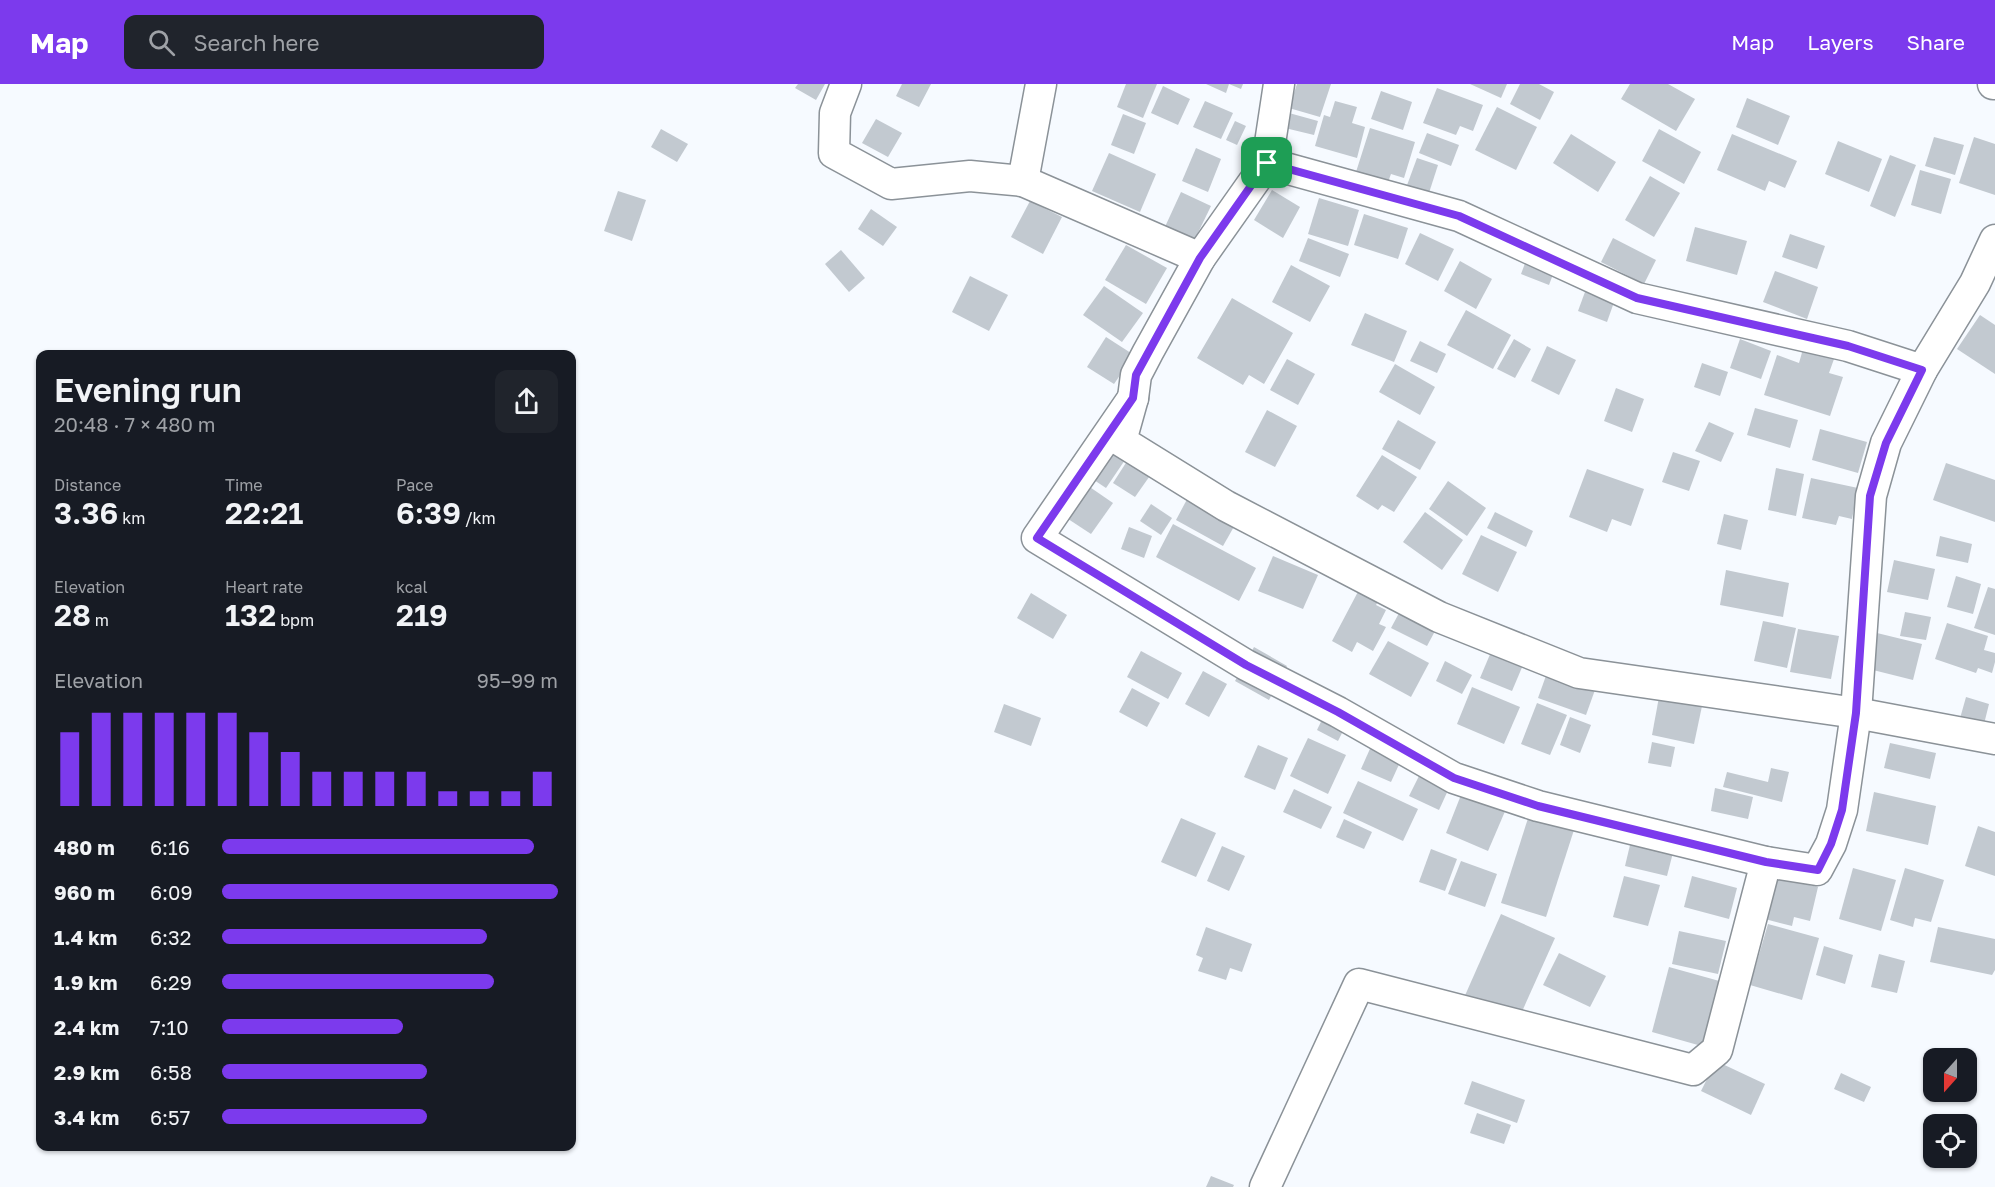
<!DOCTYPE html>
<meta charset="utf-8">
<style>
:root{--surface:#171b24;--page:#20242c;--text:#f1f3f6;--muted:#9ea1a6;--accent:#7c3aed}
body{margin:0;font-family:"Golos Text",sans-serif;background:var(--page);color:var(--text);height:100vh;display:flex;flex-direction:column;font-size:22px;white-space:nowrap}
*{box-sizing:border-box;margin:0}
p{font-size:20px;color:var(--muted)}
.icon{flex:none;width:33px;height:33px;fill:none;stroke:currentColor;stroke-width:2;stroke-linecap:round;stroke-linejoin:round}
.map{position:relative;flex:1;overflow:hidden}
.side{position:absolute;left:36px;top:266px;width:540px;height:801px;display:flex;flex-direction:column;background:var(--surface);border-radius:12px;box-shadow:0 2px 4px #0004}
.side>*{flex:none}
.needle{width:39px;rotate:201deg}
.controls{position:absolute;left:1923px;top:964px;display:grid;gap:12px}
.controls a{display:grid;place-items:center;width:54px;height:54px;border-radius:12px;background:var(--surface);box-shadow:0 2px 4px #0004;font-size:30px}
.pin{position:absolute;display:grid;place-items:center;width:51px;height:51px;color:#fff;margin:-26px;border-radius:12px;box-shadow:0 3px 9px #0006}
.round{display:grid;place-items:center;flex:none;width:63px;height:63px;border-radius:12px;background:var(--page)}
.headline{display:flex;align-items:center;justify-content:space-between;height:102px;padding:0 18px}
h1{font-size:33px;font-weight:600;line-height:45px}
.stats{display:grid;grid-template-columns:repeat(3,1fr);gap:9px;height:102px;padding:6px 18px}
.stats div{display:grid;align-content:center}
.stats b{font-size:30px;font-weight:600}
.stats small{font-size:16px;font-weight:400}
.stats p{font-size:16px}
.chart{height:168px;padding:12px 18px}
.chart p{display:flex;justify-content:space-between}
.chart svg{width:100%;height:108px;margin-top:6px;stroke:var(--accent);stroke-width:6}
ul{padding:0 18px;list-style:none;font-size:20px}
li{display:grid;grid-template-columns:96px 72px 1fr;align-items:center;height:45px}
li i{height:15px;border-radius:8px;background:var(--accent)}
header{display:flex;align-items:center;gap:36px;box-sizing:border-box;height:84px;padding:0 30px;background:var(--accent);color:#fff}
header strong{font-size:28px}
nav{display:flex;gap:33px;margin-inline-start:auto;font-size:21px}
.search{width:420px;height:54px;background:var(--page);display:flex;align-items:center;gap:15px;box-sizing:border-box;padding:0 21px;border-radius:12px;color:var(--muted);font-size:22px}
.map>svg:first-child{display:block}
</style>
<header>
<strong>Map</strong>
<div class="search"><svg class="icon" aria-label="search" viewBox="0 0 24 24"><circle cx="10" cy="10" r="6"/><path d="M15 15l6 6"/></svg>Search here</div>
<nav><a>Map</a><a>Layers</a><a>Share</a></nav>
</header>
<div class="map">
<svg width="1995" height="1103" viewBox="0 0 1995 1103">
<rect width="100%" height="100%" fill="#f6faff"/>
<!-- building -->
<g fill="#c2c9d0">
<polygon points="798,0 825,0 816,16 795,4"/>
<polygon points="902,0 931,0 919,23 896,12"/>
<polygon points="1126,0 1157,0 1143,34 1117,23"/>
<polygon points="1206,0 1243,0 1241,5 1229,0 1226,9"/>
<polygon points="1297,0 1331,0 1320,33 1289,24"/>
<polygon points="1470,0 1507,0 1501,14"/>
<polygon points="1520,0 1539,0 1554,8 1540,36 1510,20"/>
<polygon points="1630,0 1668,0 1695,15 1676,47 1621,15"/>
<polygon points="1163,2 1190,15 1178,41 1151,29"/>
<polygon points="1437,4 1483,21 1473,47 1460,42 1456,51 1423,39"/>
<polygon points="1381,7 1412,18 1403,46 1371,35"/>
<polygon points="1747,14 1790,32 1778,61 1736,43"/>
<polygon points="1205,17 1233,29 1221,55 1193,43"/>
<polygon points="1335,17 1357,23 1352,39 1365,43 1357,74 1315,62 1324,31 1330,33"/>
<polygon points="1497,23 1537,43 1516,86 1475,66"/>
<polygon points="1289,29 1318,37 1314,51 1285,44"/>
<polygon points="1123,30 1146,39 1134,70 1111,61"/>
<polygon points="876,35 902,49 888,73 862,59"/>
<polygon points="1235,37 1246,42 1237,61 1226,56"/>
<polygon points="1370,44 1415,58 1404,94 1391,90 1388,98 1356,88"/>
<polygon points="661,45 688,60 677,78 651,63"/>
<polygon points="1659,45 1701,68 1684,100 1642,77"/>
<polygon points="1427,49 1459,61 1451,82 1419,69"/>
<polygon points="1571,50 1616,78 1598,108 1553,79"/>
<polygon points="1732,50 1797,77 1785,104 1769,97 1765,107 1717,86"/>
<polygon points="1934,53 1964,61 1955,91 1925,82"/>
<polygon points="1974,53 1995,60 1995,111 1959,99"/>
<polygon points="1838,57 1882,75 1869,108 1825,90"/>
<polygon points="1196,64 1221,75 1208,108 1182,97"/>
<polygon points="1109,69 1156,90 1140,128 1092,107"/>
<polygon points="1890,71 1916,81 1895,133 1870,122"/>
<polygon points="1417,74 1438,81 1428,112 1406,104"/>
<polygon points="1920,86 1951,95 1941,130 1911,121"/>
<polygon points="1650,92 1680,109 1654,153 1625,136"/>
<polygon points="1272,106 1300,123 1283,154 1254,136"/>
<polygon points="618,107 646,116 632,157 604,147"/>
<polygon points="1181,108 1211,122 1193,159 1164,145"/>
<polygon points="1319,114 1359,126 1348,162 1308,150"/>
<polygon points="1030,117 1062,133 1043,170 1011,153"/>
<polygon points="871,125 897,143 883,162 858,145"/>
<polygon points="1364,130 1408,144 1398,175 1354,161"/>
<polygon points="1695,143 1747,157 1737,191 1686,177"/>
<polygon points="1420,149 1454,165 1438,197 1405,180"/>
<polygon points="1790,150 1825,162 1817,185 1782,173"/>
<polygon points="1308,154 1349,170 1340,193 1299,177"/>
<polygon points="1613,154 1656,176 1644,200 1601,178"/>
<polygon points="1126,161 1167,184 1146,220 1105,196"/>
<polygon points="841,166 865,194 849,208 825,180"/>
<polygon points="1527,174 1555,185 1549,201 1521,190"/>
<polygon points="1460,177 1492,195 1476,225 1444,207"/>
<polygon points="1291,181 1330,202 1310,238 1272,218"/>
<polygon points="1775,187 1818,203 1807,235 1763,218"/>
<polygon points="970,192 1008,211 989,247 952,228"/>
<polygon points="1589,197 1618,207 1607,238 1578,227"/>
<polygon points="1104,202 1143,229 1122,258 1083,231"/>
<polygon points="1232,214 1293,249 1264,300 1249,291 1243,301 1197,274"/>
<polygon points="1466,226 1511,251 1493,285 1447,261"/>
<polygon points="1365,229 1407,247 1394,278 1351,261"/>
<polygon points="1980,231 1995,241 1995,290 1957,265"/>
<polygon points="1106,253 1134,271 1114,300 1087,283"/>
<polygon points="1514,255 1531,265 1515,294 1497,285"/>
<polygon points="1740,255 1771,267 1761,295 1730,284"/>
<polygon points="1420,257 1446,270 1437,289 1410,277"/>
<polygon points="1547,262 1576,276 1559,311 1531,297"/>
<polygon points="1803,265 1834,275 1829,289 1843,293 1830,332 1764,311 1777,271 1799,279"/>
<polygon points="1287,275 1315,290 1298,321 1270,306"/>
<polygon points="1702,279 1728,288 1720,312 1694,303"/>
<polygon points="1395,280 1435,303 1420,331 1379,308"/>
<polygon points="1616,304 1644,315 1632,348 1604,337"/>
<polygon points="1755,324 1798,336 1790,364 1747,351"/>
<polygon points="1267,326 1297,342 1275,383 1245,368"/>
<polygon points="1398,336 1436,358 1420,386 1382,365"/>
<polygon points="1709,338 1734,349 1721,378 1695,367"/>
<polygon points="1820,345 1867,358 1858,389 1812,376"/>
<polygon points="1107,358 1127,373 1106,404 1085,390"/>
<polygon points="1673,368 1700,377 1689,407 1662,398"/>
<polygon points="1131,371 1154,386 1135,413 1113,399"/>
<polygon points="1382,371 1417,393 1394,428 1382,421 1378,426 1356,412"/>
<polygon points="1946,379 1995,396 1995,438 1933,416"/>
<polygon points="1776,384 1804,390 1796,432 1768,426"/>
<polygon points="1587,385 1644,405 1631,442 1612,435 1607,448 1569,433"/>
<polygon points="1811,394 1858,404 1852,435 1839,432 1836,441 1802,434"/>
<polygon points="1081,397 1113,419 1091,450 1059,429"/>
<polygon points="1448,397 1486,424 1467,452 1429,425"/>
<polygon points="1192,406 1240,432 1223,462 1176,436"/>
<polygon points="1151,420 1172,434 1161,451 1140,437"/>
<polygon points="1425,428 1463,456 1442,486 1403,458"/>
<polygon points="1495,428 1533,447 1526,463 1487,444"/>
<polygon points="1724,430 1748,436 1741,466 1717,460"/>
<polygon points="1173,440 1256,484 1239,517 1156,473"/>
<polygon points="1129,443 1152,452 1144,474 1121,465"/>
<polygon points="1481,451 1517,468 1498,508 1462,490"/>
<polygon points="1940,452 1972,460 1968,479 1936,472"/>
<polygon points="1273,472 1318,491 1303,525 1258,507"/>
<polygon points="1894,476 1935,485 1928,516 1887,508"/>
<polygon points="1726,486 1789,499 1783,533 1720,521"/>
<polygon points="1956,492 1981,500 1973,530 1947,523"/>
<polygon points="1361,502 1381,512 1376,521 1386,526 1379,540 1386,543 1373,567 1357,558 1352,568 1332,557"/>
<polygon points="1988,503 1995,505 1995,551 1974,544"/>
<polygon points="1031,509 1067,531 1053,555 1017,534"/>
<polygon points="1405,518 1441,536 1427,562 1391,544"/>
<polygon points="1905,528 1931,533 1926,556 1900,552"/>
<polygon points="1763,537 1796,544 1787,584 1754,577"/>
<polygon points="1947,539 1988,552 1984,566 1995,569 1995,578 1992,589 1978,584 1976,589 1935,575"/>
<polygon points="1798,545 1839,552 1831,595 1790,588"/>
<polygon points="1877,549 1922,560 1913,596 1869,585"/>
<polygon points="1388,557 1429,579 1411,613 1369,590"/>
<polygon points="1254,563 1287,582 1269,616 1235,597"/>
<polygon points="1141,567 1182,589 1168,615 1127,593"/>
<polygon points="1491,568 1523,581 1512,607 1480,594"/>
<polygon points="1552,575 1600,592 1586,631 1538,614"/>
<polygon points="1445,577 1472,591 1462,610 1436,597"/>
<polygon points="1203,587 1227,600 1209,633 1185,620"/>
<polygon points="1472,603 1520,623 1504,660 1457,640"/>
<polygon points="1132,604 1160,619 1147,643 1119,628"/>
<polygon points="1659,613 1702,622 1694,660 1652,651"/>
<polygon points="1966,613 1989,620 1983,644 1959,638"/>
<polygon points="1332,615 1354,625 1338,657 1317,646"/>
<polygon points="1537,619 1567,631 1550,671 1521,660"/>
<polygon points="1004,620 1041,634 1031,662 994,648"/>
<polygon points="1570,633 1591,641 1580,669 1560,661"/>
<polygon points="1377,649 1407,663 1391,698 1361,685"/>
<polygon points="1308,654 1346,671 1328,710 1290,692"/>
<polygon points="1652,658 1675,663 1671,683 1648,679"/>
<polygon points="1890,659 1936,669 1930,695 1884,684"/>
<polygon points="1258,661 1288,674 1275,706 1244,693"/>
<polygon points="1426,678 1455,691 1439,726 1409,712"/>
<polygon points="1771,684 1789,688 1782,718 1723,703 1727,688 1768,698"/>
<polygon points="1358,697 1418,725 1403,757 1343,729"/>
<polygon points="1715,704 1753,713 1748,735 1711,727"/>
<polygon points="1294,705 1332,723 1321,745 1283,728"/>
<polygon points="1463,706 1506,725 1488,767 1446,749"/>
<polygon points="1537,706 1582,721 1546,833 1501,819"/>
<polygon points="1874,708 1936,722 1928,761 1866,747"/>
<polygon points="1181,734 1216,749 1196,793 1161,778"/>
<polygon points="1344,735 1372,748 1364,765 1336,753"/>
<polygon points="1635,740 1678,749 1667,792 1625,782"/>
<polygon points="1978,742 1995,748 1995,792 1965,782"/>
<polygon points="1222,762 1245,772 1229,807 1207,797"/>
<polygon points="1431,765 1457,775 1445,807 1419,798"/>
<polygon points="1461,777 1497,790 1485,823 1448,810"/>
<polygon points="1853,784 1896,796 1881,847 1839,835"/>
<polygon points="1905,784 1944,796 1931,838 1915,834 1913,843 1890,836"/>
<polygon points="1624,792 1660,801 1648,842 1613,833"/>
<polygon points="1692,792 1737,804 1729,835 1684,823"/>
<polygon points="1771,792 1818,803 1810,837 1794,833 1792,842 1761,834"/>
<polygon points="1501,830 1555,854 1520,932 1463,916"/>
<polygon points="1768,840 1819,854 1802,916 1750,901"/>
<polygon points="1206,843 1252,860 1242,888 1230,884 1226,896 1198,887 1203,874 1196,871"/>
<polygon points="1938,843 1995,855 1995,886 1992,891 1930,878"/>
<polygon points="1679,847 1726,857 1718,890 1672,880"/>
<polygon points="1824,862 1853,871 1845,900 1816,891"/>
<polygon points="1559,869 1606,892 1590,923 1543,901"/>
<polygon points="1879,870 1905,877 1897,909 1871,903"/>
<polygon points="1669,883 1723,898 1705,963 1652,948"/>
<polygon points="1716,977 1765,1000 1751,1031 1701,1007"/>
<polygon points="1841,989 1871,1003 1864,1018 1834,1005"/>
<polygon points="1472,997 1525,1016 1517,1039 1464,1020"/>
<polygon points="1477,1029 1511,1041 1504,1060 1470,1049"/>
<polygon points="1211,1092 1234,1101 1233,1103 1206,1103"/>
</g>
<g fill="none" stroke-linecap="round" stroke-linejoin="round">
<!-- street casing -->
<g stroke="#8b9298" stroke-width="33">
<g id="street">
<polyline points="846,0 835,29 834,69 891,100 970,92 1023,97"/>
<polyline points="1041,0 1023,97 1200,174"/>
<polyline points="1279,0 1267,79 1459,132 1637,214 1848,262 1922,286 1975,199 1995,156"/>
<polyline points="1993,0 1995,0"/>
<polyline points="1267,79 1200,174 1148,268 1136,291 1133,314 1121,357 1226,422 1439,533 1579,589 1856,629 1995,655"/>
<polyline points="1133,314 1037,454 1246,581 1338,628 1454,694 1538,722 1766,778 1817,786 1831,760 1842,726 1856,629 1871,412 1886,359 1922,286"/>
<polyline points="1265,1103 1359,900 1693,986 1717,966 1766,778"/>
</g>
</g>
<!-- street -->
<use href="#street" stroke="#fff" stroke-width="30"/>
</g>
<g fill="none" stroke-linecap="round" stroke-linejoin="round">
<!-- route casing -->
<g stroke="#fff" stroke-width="12">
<polygon id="route" points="1267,79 1459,132 1637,214 1848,262 1922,286 1886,359 1870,412 1856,629 1842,726 1831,760 1818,786 1766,778 1538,722 1454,694 1338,628 1246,581 1037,454 1133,314 1136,291 1200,174"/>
</g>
<!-- route -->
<use href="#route" stroke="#7c3aed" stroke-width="8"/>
</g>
</svg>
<div class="controls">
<a><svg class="needle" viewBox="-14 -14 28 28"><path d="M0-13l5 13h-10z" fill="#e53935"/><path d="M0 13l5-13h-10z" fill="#9ea1a6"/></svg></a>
<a><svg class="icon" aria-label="locate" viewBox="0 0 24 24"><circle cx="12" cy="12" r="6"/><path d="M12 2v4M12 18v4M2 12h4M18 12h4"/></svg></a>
</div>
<div class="pin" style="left:1267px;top:79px;background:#1e9e55"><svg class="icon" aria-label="arrive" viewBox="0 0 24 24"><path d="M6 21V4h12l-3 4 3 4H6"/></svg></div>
<section class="side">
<div class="headline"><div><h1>Evening run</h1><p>20:48 · 7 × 480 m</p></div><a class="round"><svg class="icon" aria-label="share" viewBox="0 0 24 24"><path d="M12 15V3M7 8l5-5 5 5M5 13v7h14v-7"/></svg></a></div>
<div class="stats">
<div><p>Distance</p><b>3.36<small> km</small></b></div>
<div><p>Time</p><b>22:21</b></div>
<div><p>Pace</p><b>6:39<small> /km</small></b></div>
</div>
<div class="stats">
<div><p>Elevation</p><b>28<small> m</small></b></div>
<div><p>Heart rate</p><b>132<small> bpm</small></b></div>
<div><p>kcal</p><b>219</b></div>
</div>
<div class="chart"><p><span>Elevation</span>95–99 m</p>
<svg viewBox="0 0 160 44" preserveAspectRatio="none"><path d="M5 44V14M15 44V6M25 44V6M35 44V6M45 44V6M55 44V6M65 44V14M75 44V22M85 44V30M95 44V30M105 44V30M115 44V30M125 44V38M135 44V38M145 44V38M155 44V30"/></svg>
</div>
<ul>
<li><b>480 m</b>6:16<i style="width:93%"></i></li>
<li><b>960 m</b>6:09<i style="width:100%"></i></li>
<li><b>1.4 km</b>6:32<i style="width:79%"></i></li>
<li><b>1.9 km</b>6:29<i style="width:81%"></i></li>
<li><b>2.4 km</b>7:10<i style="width:54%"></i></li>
<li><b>2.9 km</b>6:58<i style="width:61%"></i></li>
<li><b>3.4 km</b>6:57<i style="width:61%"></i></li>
</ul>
</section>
</div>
